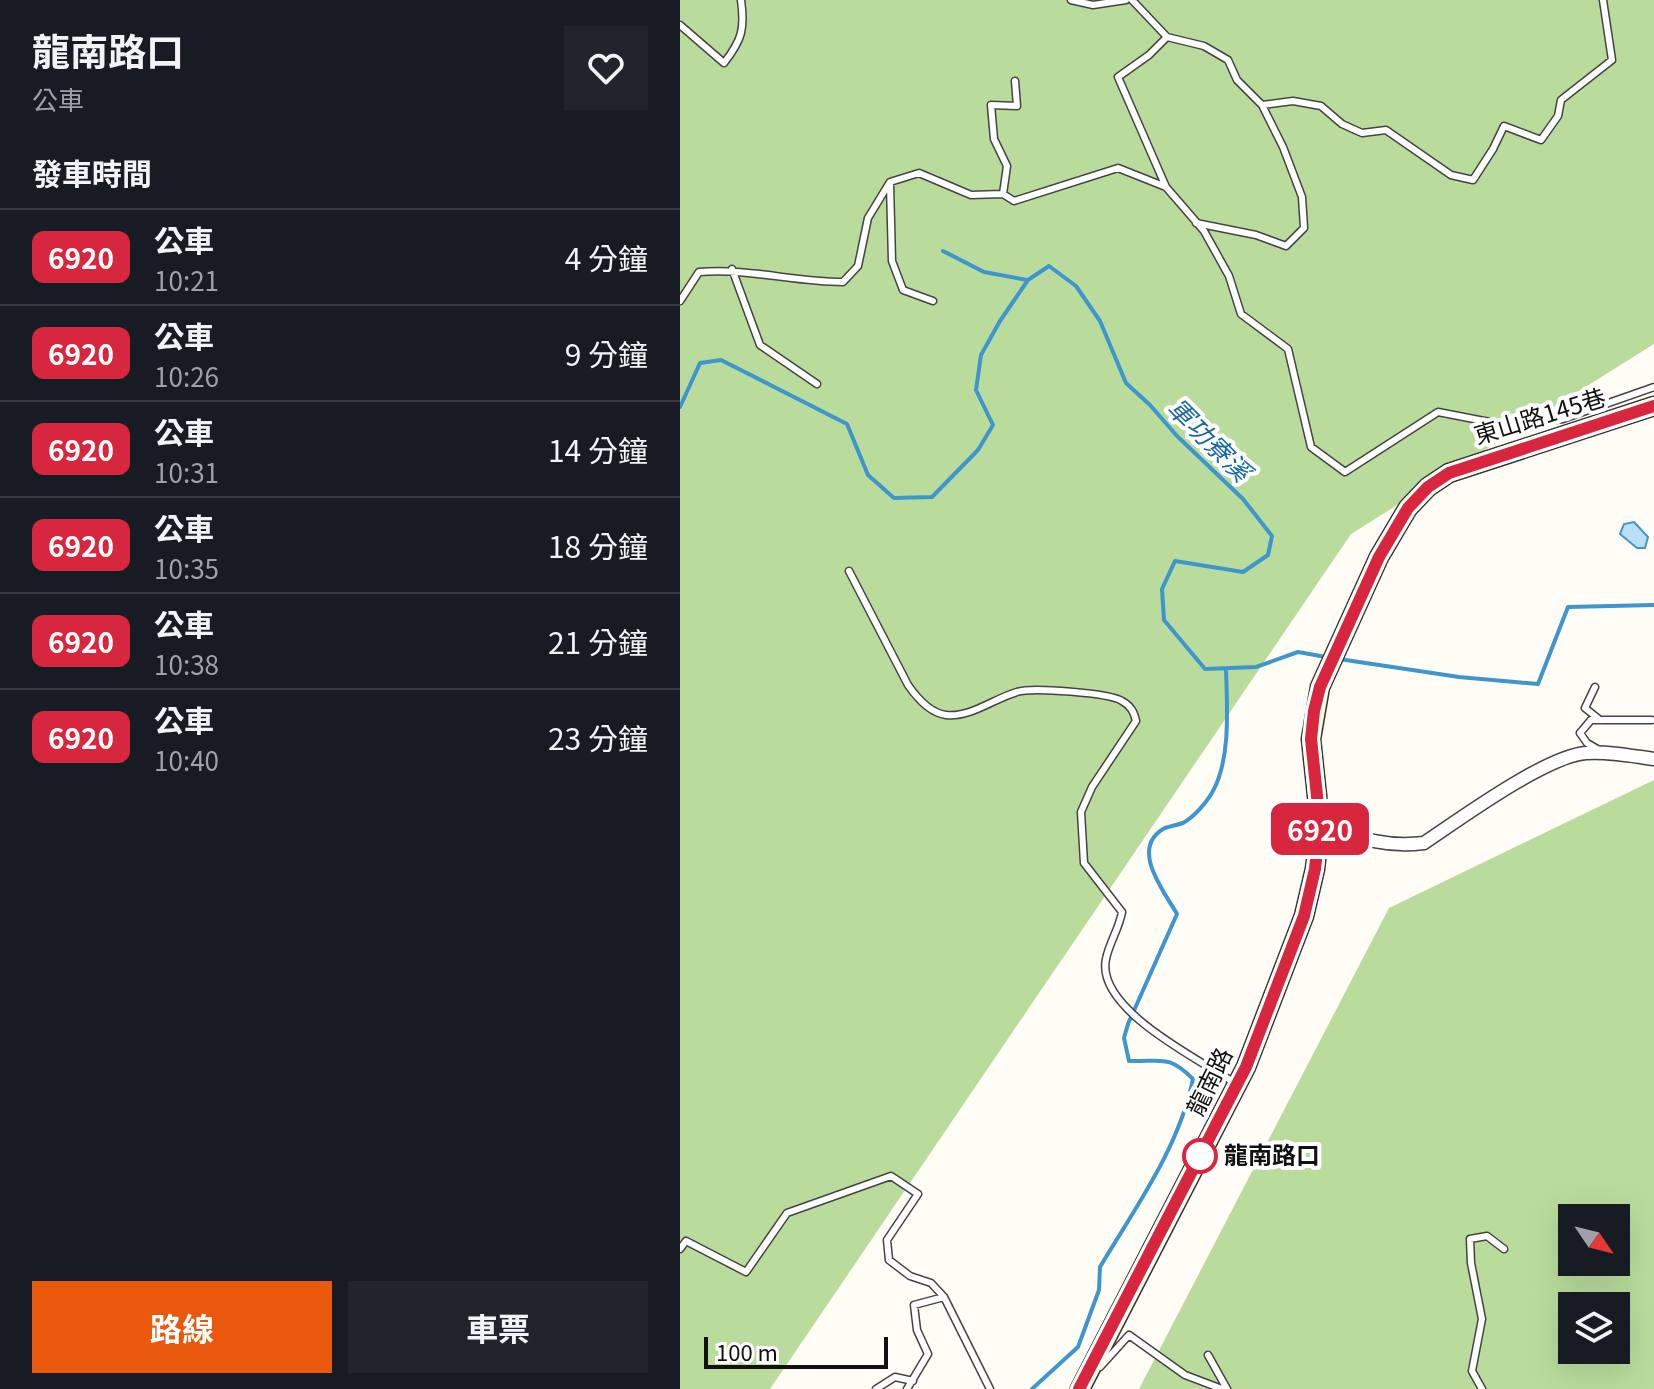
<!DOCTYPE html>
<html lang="zh-TW">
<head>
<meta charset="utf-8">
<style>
	:root { --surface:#171b24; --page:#20242c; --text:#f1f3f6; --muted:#9ea1a6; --line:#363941; --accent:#ea580c }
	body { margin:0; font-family:Georgia,"Noto Sans TC",serif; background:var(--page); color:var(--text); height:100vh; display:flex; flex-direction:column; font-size:30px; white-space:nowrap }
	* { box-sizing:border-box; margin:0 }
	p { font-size:26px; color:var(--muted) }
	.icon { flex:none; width:44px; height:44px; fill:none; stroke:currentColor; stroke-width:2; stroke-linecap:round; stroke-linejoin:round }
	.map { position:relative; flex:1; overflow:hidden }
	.side { display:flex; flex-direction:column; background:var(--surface); width:680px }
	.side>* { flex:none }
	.badge { padding:0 16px; border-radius:12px; font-size:28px; line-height:52px }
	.needle { width:52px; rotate:125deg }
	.tools { position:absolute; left:878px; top:1204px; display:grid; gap:16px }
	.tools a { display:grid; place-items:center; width:72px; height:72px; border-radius:0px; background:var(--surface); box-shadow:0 8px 32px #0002; font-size:40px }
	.scale { position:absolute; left:24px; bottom:20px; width:184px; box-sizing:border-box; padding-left:8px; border:4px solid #111; border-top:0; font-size:22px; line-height:28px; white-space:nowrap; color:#111; -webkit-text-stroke:6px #fff; paint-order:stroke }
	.map>.badge { position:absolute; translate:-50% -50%; box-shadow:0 0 0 4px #fff }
	h2 { padding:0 32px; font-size:30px; line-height:72px }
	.round { display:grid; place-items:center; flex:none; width:84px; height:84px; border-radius:0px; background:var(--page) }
	.overview { display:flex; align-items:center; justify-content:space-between; height:136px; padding:0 32px }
	h1 { font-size:38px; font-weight:700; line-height:60px }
	.button { display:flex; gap:16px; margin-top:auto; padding:16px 32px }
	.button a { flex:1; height:92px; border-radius:0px; background:var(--accent); color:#fff; font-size:32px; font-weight:700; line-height:92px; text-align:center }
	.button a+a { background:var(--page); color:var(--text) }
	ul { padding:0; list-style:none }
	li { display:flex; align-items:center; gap:24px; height:96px; padding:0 32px; border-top:2px solid var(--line) }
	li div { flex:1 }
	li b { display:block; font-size:30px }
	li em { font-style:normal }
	li .badge { min-width:88px; font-weight:700; text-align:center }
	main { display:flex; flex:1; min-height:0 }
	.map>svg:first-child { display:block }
	.forest { fill:#b9dc9c; fill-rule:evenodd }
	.water { fill:#b9e0f7; stroke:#3f96cf; stroke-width:2 }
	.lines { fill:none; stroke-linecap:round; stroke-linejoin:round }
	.stream { stroke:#3f96cf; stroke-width:4 }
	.lane-casing { stroke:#444; stroke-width:9 }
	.street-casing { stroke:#444; stroke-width:15 }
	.secondary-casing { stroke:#333; stroke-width:21 }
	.lane { stroke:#fff; stroke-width:6 }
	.street { stroke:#fff; stroke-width:12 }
	.secondary { stroke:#fff6b0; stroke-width:18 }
	.line-casing { stroke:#fff; stroke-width:18 }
	.line { stroke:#d7263d; stroke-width:12 }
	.stop-dot { fill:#fff; stroke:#d7263d; stroke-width:4 }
	.labels { text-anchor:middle; stroke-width:8; stroke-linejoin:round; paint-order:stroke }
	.street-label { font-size:24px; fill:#111; stroke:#fff }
	.stop-label { font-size:24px; font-weight:bold; fill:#111; stroke:#fff; text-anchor:start }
	.water-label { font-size:26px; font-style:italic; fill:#1768a6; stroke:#fff }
</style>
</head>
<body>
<main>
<section class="side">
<div class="overview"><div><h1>龍南路口</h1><p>公車</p></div><a class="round"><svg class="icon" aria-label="heart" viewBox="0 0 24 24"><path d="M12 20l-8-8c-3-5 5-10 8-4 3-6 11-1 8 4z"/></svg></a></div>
<h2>發車時間</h2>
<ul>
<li><span class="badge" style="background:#d7263d;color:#fff">6920</span><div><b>公車</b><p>10:21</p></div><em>4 分鐘</em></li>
<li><span class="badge" style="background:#d7263d;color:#fff">6920</span><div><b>公車</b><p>10:26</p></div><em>9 分鐘</em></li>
<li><span class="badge" style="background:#d7263d;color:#fff">6920</span><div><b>公車</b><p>10:31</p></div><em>14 分鐘</em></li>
<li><span class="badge" style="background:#d7263d;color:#fff">6920</span><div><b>公車</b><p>10:35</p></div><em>18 分鐘</em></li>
<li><span class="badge" style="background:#d7263d;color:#fff">6920</span><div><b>公車</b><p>10:38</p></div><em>21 分鐘</em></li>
<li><span class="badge" style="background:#d7263d;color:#fff">6920</span><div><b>公車</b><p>10:40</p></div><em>23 分鐘</em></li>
</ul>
<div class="button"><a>路線</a><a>車票</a></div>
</section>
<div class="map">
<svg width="974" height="1389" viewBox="0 0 974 1389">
	<rect width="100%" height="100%" fill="#fffdf5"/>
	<path class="forest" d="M0,0H974V344L671,534L90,1389H0Z
		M974,780V1389H459L709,908ZM892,1218H936V1262H892ZM892,1306H936V1350H892Z"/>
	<path class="water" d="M954,522L968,537L965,548H957L940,534L944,524Z"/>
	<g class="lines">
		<path class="stream" d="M263,251L304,272L347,280
			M0,407L20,363L41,360L167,424L188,475L214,498L252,497L298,450L313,425L296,390L301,355L320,321L348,280L369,266L396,286L420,321L446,383L470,405L497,436L563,499L592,536L588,555L563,572L495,561L482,589L484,620L525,669L576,667L618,652L646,657
			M659,659L779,677L858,684L888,607L974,605
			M352,1389L398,1347L419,1290L420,1267C455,1208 499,1148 513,1079C488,1054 482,1062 449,1061L444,1038L448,1024L497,914C483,890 449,847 485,828C491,826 497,825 503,823C514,817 527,802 533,791C551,758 547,706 546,669"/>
		<g class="lane-casing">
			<path id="lane" d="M391,0L413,5L446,0
				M452,0L487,37L469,55L438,77L486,187L524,231L549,276L561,314L608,349L631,447L665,472L758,412L830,426L883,419L974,387
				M0,25L44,63C62,40 65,29 61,0
				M487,37L524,46L548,60L557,80L582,105
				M210,184L212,261L223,290L253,301
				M323,194L327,166L314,139L311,105L337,106L335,81
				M516,223L576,235L606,246L624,228L622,197L603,147L582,105L613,101L641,106L662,124L682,133L706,130L771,175L793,180L813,149L824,126L861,140L878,116L881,100L932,60L923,0
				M52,269L80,345L137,384
				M0,301L19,272C70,268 113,282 163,282L178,266L188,218L210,182L239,173L291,195L323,194L334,201L438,168L486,187
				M169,571L228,685C237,698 250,713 266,715C290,718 315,698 337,692C352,687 430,693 442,701C451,706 454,712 456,721L412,787L401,812L404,863L442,912C439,929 429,943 426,959C415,1009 520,1060 555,1083
				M915,687L905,708L920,720
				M919,750L907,743L900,733L911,720H972
				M0,1249L6,1241L66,1272L107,1213L211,1176L238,1194L207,1240L209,1260L230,1276L251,1283L264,1297L310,1389
				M528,1355L547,1389
				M420,1367L449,1335L505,1375L542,1389
				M196,1389L215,1377L233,1381
				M227,1389L248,1354L237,1330L234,1305L264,1297
				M802,1389L792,1371L802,1319L791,1263L790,1239L807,1236L824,1249"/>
		</g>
		<g class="street-casing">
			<path id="street" d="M640,824C678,837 703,848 744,843C780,819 866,756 906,753C928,751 952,756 974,759"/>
		</g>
		<g class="secondary-casing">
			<path id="secondary" d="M400,1389L566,1067L624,916L635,869L640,824L631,739L640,687L699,557L728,508L748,487L769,473L974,406"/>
		</g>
		<use href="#lane" class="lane"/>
		<use href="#street" class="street"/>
		<use href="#secondary" class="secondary"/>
	</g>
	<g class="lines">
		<g class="line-casing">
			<path id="line" d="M399,1389L566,1067L624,916L635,869L640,824L631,739L634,711L640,687L699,557L728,508L748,487L769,473L974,406"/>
		</g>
		<use href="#line" class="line"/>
	</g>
	<circle class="stop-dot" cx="520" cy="1156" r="16"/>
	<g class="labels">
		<g class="street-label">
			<text transform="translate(860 417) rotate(-17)" y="8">東山路145巷</text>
			<text transform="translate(530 1082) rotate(-64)" y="8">龍南路</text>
		</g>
		<g class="stop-label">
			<text x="544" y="1164">龍南路口</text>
		</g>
		<g class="water-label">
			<text transform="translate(529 440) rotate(45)" y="9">軍功寮溪</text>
		</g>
	</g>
</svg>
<div class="tools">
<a><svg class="needle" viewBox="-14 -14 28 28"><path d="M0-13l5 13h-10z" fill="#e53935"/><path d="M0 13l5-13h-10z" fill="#9ea1a6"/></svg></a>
<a><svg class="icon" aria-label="layers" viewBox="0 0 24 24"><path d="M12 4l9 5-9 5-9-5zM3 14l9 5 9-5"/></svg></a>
</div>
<div class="scale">100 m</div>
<b class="badge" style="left:640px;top:829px;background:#d7263d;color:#fff">6920</b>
</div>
</main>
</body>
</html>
